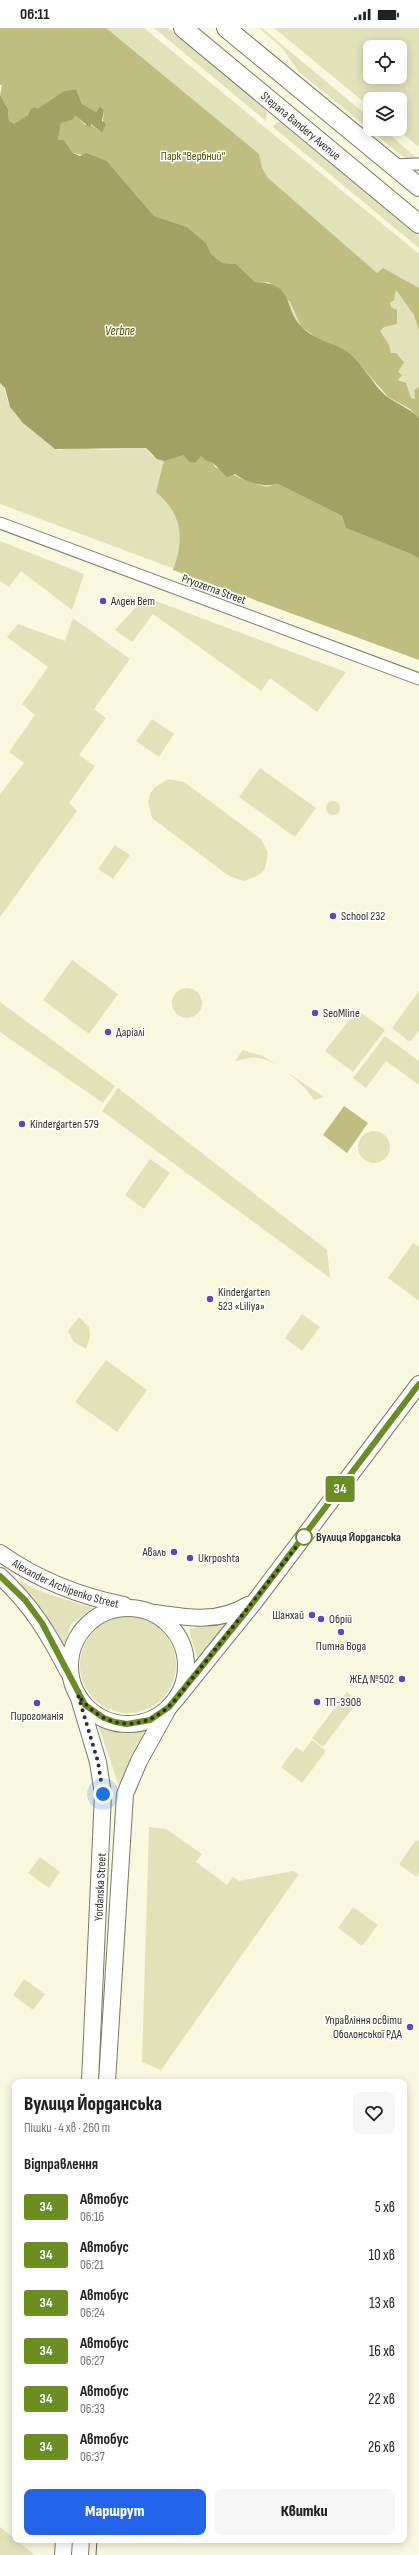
<!DOCTYPE html>
<html lang="uk">
<head>
<meta charset="utf-8">
<style>
	:root { --surface:#fff; --page:#f6f6f6; --text:#202124; --muted:#757577; --accent:#2563eb }
	body { margin:0; font-family:"Sofia Sans Condensed",sans-serif; background:var(--page); color:var(--text); height:100vh; display:flex; flex-direction:column; font-size:15px; white-space:nowrap }
	* { box-sizing:border-box; margin:0 }
	p { font-size:13px; color:var(--muted) }
	.icon { flex:none; width:22px; height:22px; fill:none; stroke:currentColor; stroke-width:2; stroke-linecap:round; stroke-linejoin:round }
	.map { position:relative; flex:1; overflow:hidden }
	.drawer { position:absolute; left:12px; top:2051px; width:395px; height:464px; display:flex; flex-direction:column; background:var(--surface); border-radius:8px; box-shadow:0 2px 10px #0003 }
	.drawer>* { flex:none }
	.badge { padding:0 8px; border-radius:3px; font-size:14px; line-height:26px }
	.buttons { position:absolute; left:363px; top:12px; display:grid; gap:8px }
	.buttons a { display:grid; place-items:center; width:44px; height:44px; border-radius:8px; background:var(--surface); box-shadow:0 2px 10px #0003; font-size:20px }
	.you { position:absolute; width:20px; height:20px; margin:-10px; border:3px solid #fff; border-radius:50%; background:#1a73e8; box-shadow:0 0 0 6px #1a73e833 }
	.map>.badge { position:absolute; translate:-50% -50%; box-shadow:0 0 0 2px #fff }
	h2 { padding:0 12px; font-size:15px; line-height:36px }
	.round { display:grid; place-items:center; flex:none; width:42px; height:42px; border-radius:8px; background:var(--page) }
	.head { display:flex; align-items:center; justify-content:space-between; height:68px; padding:0 12px }
	h1 { font-size:19px; font-weight:800; line-height:30px }
	.primary-button { display:flex; gap:8px; margin-top:auto; padding:8px 12px }
	.primary-button a { flex:1; height:46px; border-radius:8px; background:var(--accent); color:#fff; font-size:16px; font-weight:800; line-height:46px; text-align:center }
	.primary-button a+a { background:var(--page); color:var(--text) }
	ul { padding:0; list-style:none }
	li { display:flex; align-items:center; gap:12px; height:48px; padding:0 12px }
	li div { flex:1 }
	li b { display:block; font-size:15px }
	li em { font-style:normal }
	li .badge { min-width:44px; font-weight:700; text-align:center }
	.status { display:flex; justify-content:space-between; align-items:center; height:28px; padding:0 20px; background:var(--surface); direction:ltr }
	.status svg { height:11px; fill:currentColor }
	.map>svg:first-child { display:block }
	.green { fill:#e1e2ba; fill-rule:evenodd }
	.forest { fill:#bfbe80 }
	.water { fill:#a2a164 }
	.lines { fill:none; stroke-linecap:round; stroke-linejoin:round }
	.street-casing { stroke:#7a7a64; stroke-width:13 }
	.secondary-casing { stroke:#7a7a64; stroke-width:18 }
	.primary-casing { stroke:#7a7a64; stroke-width:20 }
	.street { stroke:#fff; stroke-width:11 }
	.secondary { stroke:#fff; stroke-width:16 }
	.primary { stroke:#fff; stroke-width:18 }
	.tram { stroke:#646457; stroke-width:1 }
	.line-casing { stroke:#fff; stroke-width:9 }
	.line { stroke:#6b8e23; stroke-width:6 }
	.walk { stroke:#303027; stroke-width:4; stroke-dasharray:0 7.2 }
	.poi-dot { fill:#6046bf; stroke:#fff; stroke-width:1.5 }
	.stop-dot { fill:#fff; stroke:#6b8e23; stroke-width:2 }
	.labels { text-anchor:middle; stroke-width:3; stroke-linejoin:round; paint-order:stroke }
	.street-label { font-size:12px; fill:#303027; stroke:#fff }
	.park-label { font-size:12px; fill:#535001; stroke:#fff }
	.poi-label { font-size:12px; fill:#303027; stroke:#fff; text-anchor:start }
	.stop-label { font-size:12px; font-weight:bold; fill:#303027; stroke:#fff; text-anchor:start }
	.water-label { font-size:13px; font-style:italic; fill:#504d00; stroke:#fff }
</style>
</head>
<body>
<div class="status"><b>06:11</b><svg viewBox="0 0 49 12"><path d="M0 12V9h3v3zM5 12V6h3v6zM10 12V3h3v9zM15 12V0h3v12zM26 1h20v11H26zM47 4h2v5h-2z"/></svg></div>
<div class="map">
<svg width="419" height="2527" viewBox="0 0 419 2527">
	<rect width="100%" height="100%" fill="#f8f8df"/>
	<path class="green" d="M0,0H144L419,226V390L410,381L154,188L107,133L102,105L104,82L37,81L0,67L2,57H0Z
		M154,0H168L265,81L267,86L266,93Z
		M259,0H262L370,90V101H383L419,132L414,133L402,128L299,44L282,20Z
		M274,0H419V119L397,101H400V71H370V79ZM370,19H400V49H370Z
		M281,94L419,208V220L273,99L276,95Z
		M0,355C8,363 5,372 11,380C22,397 42,409 58,422L82,419L103,422L145,420L152,428L278,456L342,488L419,531V632L0,476Z
		M0,513L84,546L72,582L21,543L9,559L0,553Z
		M145,569L346,644L317,684L270,650L261,663L153,586L132,614L115,602Z
		M73,590L130,631L94,681L106,690L79,727L95,738L69,775L77,783L0,889V766L24,735L9,724L35,687L22,676L48,639L7,609L18,596L65,613Z
		M152,691L174,706L159,729L136,713Z
		M260,740L316,780L295,809L239,769Z
		M168,751L184,754L261,811L268,825L265,841L259,847L244,853L229,848L152,790L148,774L150,766L154,760Z
		M326 780a7 7 0 1 1 14 0a7 7 0 1 1-14 0Z
		M115,817L130,827L113,851L98,841Z
		M72,932L118,966L89,1006L43,972Z
		M172 975a15 15 0 1 1 30 0a15 15 0 1 1-30 0Z
		M419,963V1002L410,1014L392,1000Z
		M0,974L115,1058L103,1075L0,1004Z
		M357,982L385,1002L353,1044L325,1023Z
		M385,1008L419,1033V1057L386,1033L366,1060L353,1050Z
		M243,1022L263,1028L324,1069L314,1072C306,1058 276,1032 259,1030C250,1028 243,1032 235,1033Z
		M118,1060L327,1222L330,1250L102,1083Z
		M358 1119a16 16 0 1 1 32 0a16 16 0 1 1-32 0Z
		M150,1131L170,1145L144,1181L125,1167Z
		M413,1215L419,1219V1273L388,1250Z
		M302,1286L320,1299L302,1323L285,1310Z
		M79,1289L89,1299L90,1309L86,1321L74,1314L68,1303Z
		M106,1332L147,1362L117,1404L75,1374Z
		M19,1553L45,1565L93,1580L71,1596L63,1620Z
		M80 1637a48 48 0 1 1 96 0a48 48 0 1 1-96 0Z
		M235,1591L199,1636L189,1601Z
		M347,1664L358,1673L323,1719L312,1710Z
		M98,1697L124,1705L149,1703L135,1722L120,1761Z
		M312,1712L326,1723L302,1755L281,1739L296,1719L303,1724Z
		M149,1799L166,1801L202,1826L196,1834L227,1857L233,1849L239,1853L293,1843L299,1846L161,2042L142,2034Z
		M416,1812L419,1814V1845L416,1849L399,1836Z
		M40,1829L60,1844L49,1860L28,1845Z
		M353,1879L378,1897L362,1918L338,1900Z
		M24,1951L45,1966L33,1982L13,1967Z
		M0,2499L35,2527H0Z"/>
	<path class="forest" d="M0,0H106L259,126L262,140L268,150L377,245L383,240L419,260V303L414,287L396,262L394,272L390,275L391,279L397,282V296L384,299L380,303L389,317L391,325H396L404,334L398,344L402,347L398,352L406,355L411,370L415,371L414,362L419,359V390L410,381L388,369L357,333L341,320L319,312L301,298L290,274L269,254H255L236,236L222,235L211,226L206,215L187,199L154,188L107,133L73,125L64,112H58L61,95L75,86L85,97L90,96L102,105L104,82L100,78L96,84L82,76L76,61L64,63L18,94L14,97L9,93L8,81L0,67L2,57H0Z
		M176,427H183L188,433L201,428L212,433L215,439L242,451L266,459L278,456L342,488L346,500L411,526L419,531V632L173,542C185,510 182,486 156,464L164,433Z
		M344,1078L368,1095L347,1125L323,1107Z"/>
	<path class="water" d="M76,61L82,76L96,84L100,78L104,82L102,93L106,96L102,105L91,96L90,100L75,87L74,91L61,95L58,112H64L73,125L80,128L86,125L107,133L154,188L187,199L206,215L211,226L222,235L236,236L255,254C295,255 283,279 301,298C313,311 326,313 341,320C362,331 371,357 389,370C400,377 410,381 419,390V531L411,526L346,500L342,488L278,456C263,459 247,455 235,446L227,449L212,434L207,433L201,428L195,435L188,433L183,427L164,433L157,431L146,420L55,421L23,395L10,379L5,360L0,355V67L8,81L9,93L14,96L28,87L31,81L35,79L37,81L64,63Z"/>
	<g class="lines">
		<g class="street-casing">
			<path id="street" d="M392,137L419,136
				M0,495L419,651"/>
		</g>
		<g class="secondary-casing">
			<g id="secondary">
				<path id="s1" d="M0,1525C38,1552 79,1568 124,1577"/>
				<path d="M0,1548C33,1579 48,1605 69,1645"/>
				<circle cx="128" cy="1638" r="58"/>
				<path d="M156,1585C189,1590 219,1595 248,1577"/>
				<path d="M78,1667L98,1734L103,1766L90,2054"/>
				<path d="M176,1671L256,1572L419,1356"/>
				<path d="M107,2054L125,1766L139,1733L169,1679"/>
				<path d="M63,2527L64,2512"/>
				<path d="M80,2527L81,2512"/>
			</g>
		</g>
		<g class="primary-casing">
			<g id="primary">
				<path id="s2" d="M183,0L419,196"/>
				<path d="M226,0L419,159"/>
			</g>
		</g>
		<use href="#street" class="street"/>
		<use href="#secondary" class="secondary"/>
		<use href="#primary" class="primary"/>
		<path class="tram" d="M96,2527L97,2512"/>
	</g>
	<g class="lines">
		<g class="line-casing">
			<path id="line" d="M0,1548L25,1572L42,1595L85,1677L104,1690L115,1694L127,1696L150,1692L169,1679L246,1584L419,1356"/>
		</g>
		<use href="#line" class="line"/>
		<path class="walk" d="M103,1766L98,1734L78,1667C105,1704 147,1705 176,1671L304,1509"/>
	</g>
	<g class="poi-dot">
		<circle cx="103" cy="573" r="4"/>
		<circle cx="333" cy="888" r="4"/>
		<circle cx="315" cy="985" r="4"/>
		<circle cx="108" cy="1004" r="4"/>
		<circle cx="22" cy="1096" r="4"/>
		<circle cx="210" cy="1271" r="4"/>
		<circle cx="174" cy="1524" r="4"/>
		<circle cx="190" cy="1530" r="4"/>
		<circle cx="312" cy="1587" r="4"/>
		<circle cx="321" cy="1591" r="4"/>
		<circle cx="341" cy="1604" r="4"/>
		<circle cx="402" cy="1651" r="4"/>
		<circle cx="317" cy="1674" r="4"/>
		<circle cx="37" cy="1675" r="4"/>
		<circle cx="410" cy="1999" r="4"/>
	</g>
	<circle class="stop-dot" cx="304" cy="1509" r="8"/>
	<g class="labels">
		<g class="street-label">
			<text dy="4" stroke="none"><textPath href="#s2" startOffset="153">Stepana Bandery Avenue</textPath></text>
			<text transform="translate(214 561) rotate(20)" y="4">Pryozerna Street</text>
			<text dy="4" stroke="none"><textPath href="#s1" startOffset="73">Alexander Archipenko Street</textPath></text>
			<text transform="translate(100 1859) rotate(-87)" y="4">Yordanska Street</text>
		</g>
		<g class="park-label">
			<text x="193" y="132">Парк "Вербний"</text>
		</g>
		<g class="poi-label">
			<text x="111" y="577">Алден Вет</text>
			<text x="341" y="892">School 232</text>
			<text x="323" y="989">SeoMline</text>
			<text x="116" y="1008">Даріалі</text>
			<text x="30" y="1100">Kindergarten 579</text>
			<text x="218" y="1268">Kindergarten<tspan x="218" dy="14">523 «Liliya»</tspan></text>
			<text x="166" y="1528" text-anchor="end">Аваль</text>
			<text x="198" y="1534">Ukrposhta</text>
			<text x="304" y="1591" text-anchor="end">Шанхай</text>
			<text x="329" y="1595">Обрій</text>
			<text x="341" y="1622" text-anchor="middle">Питна Вода</text>
			<text x="394" y="1655" text-anchor="end">ЖЕД №502</text>
			<text x="325" y="1678">ТП-3908</text>
			<text x="37" y="1692" text-anchor="middle">Пирогоманія</text>
			<text x="402" y="1996" text-anchor="end">Управління освіти<tspan x="402" dy="14">Оболонської РДА</tspan></text>
		</g>
		<g class="stop-label">
			<text x="316" y="1513">Вулиця Йорданська</text>
		</g>
		<g class="water-label">
			<text x="120" y="307">Verbne</text>
		</g>
	</g>
</svg>
<div class="buttons">
<a><svg class="icon" aria-label="locate" viewBox="0 0 24 24"><circle cx="12" cy="12" r="6"/><path d="M12 2v4M12 18v4M2 12h4M18 12h4"/></svg></a>
<a><svg class="icon" aria-label="layers" viewBox="0 0 24 24"><path d="M12 4l9 5-9 5-9-5zM3 14l9 5 9-5"/></svg></a>
</div>
<div class="you" style="left:103px;top:1766px"></div>
<b class="badge" style="left:340px;top:1461px;background:#6b8e23;color:#fff">34</b>
<section class="drawer">
<div class="head"><div><h1>Вулиця Йорданська</h1><p>Пішки · 4 хв · 260 m</p></div><a class="round"><svg class="icon" aria-label="heart" viewBox="0 0 24 24"><path d="M12 20l-8-8c-3-5 5-10 8-4 3-6 11-1 8 4z"/></svg></a></div>
<h2>Відправлення</h2>
<ul>
<li><span class="badge" style="background:#6b8e23;color:#fff">34</span><div><b>Автобус</b><p>06:16</p></div><em>5 хв</em></li>
<li><span class="badge" style="background:#6b8e23;color:#fff">34</span><div><b>Автобус</b><p>06:21</p></div><em>10 хв</em></li>
<li><span class="badge" style="background:#6b8e23;color:#fff">34</span><div><b>Автобус</b><p>06:24</p></div><em>13 хв</em></li>
<li><span class="badge" style="background:#6b8e23;color:#fff">34</span><div><b>Автобус</b><p>06:27</p></div><em>16 хв</em></li>
<li><span class="badge" style="background:#6b8e23;color:#fff">34</span><div><b>Автобус</b><p>06:33</p></div><em>22 хв</em></li>
<li><span class="badge" style="background:#6b8e23;color:#fff">34</span><div><b>Автобус</b><p>06:37</p></div><em>26 хв</em></li>
</ul>
<div class="primary-button"><a>Маршрут</a><a>Квитки</a></div>
</section>
</div>
</body>
</html>
